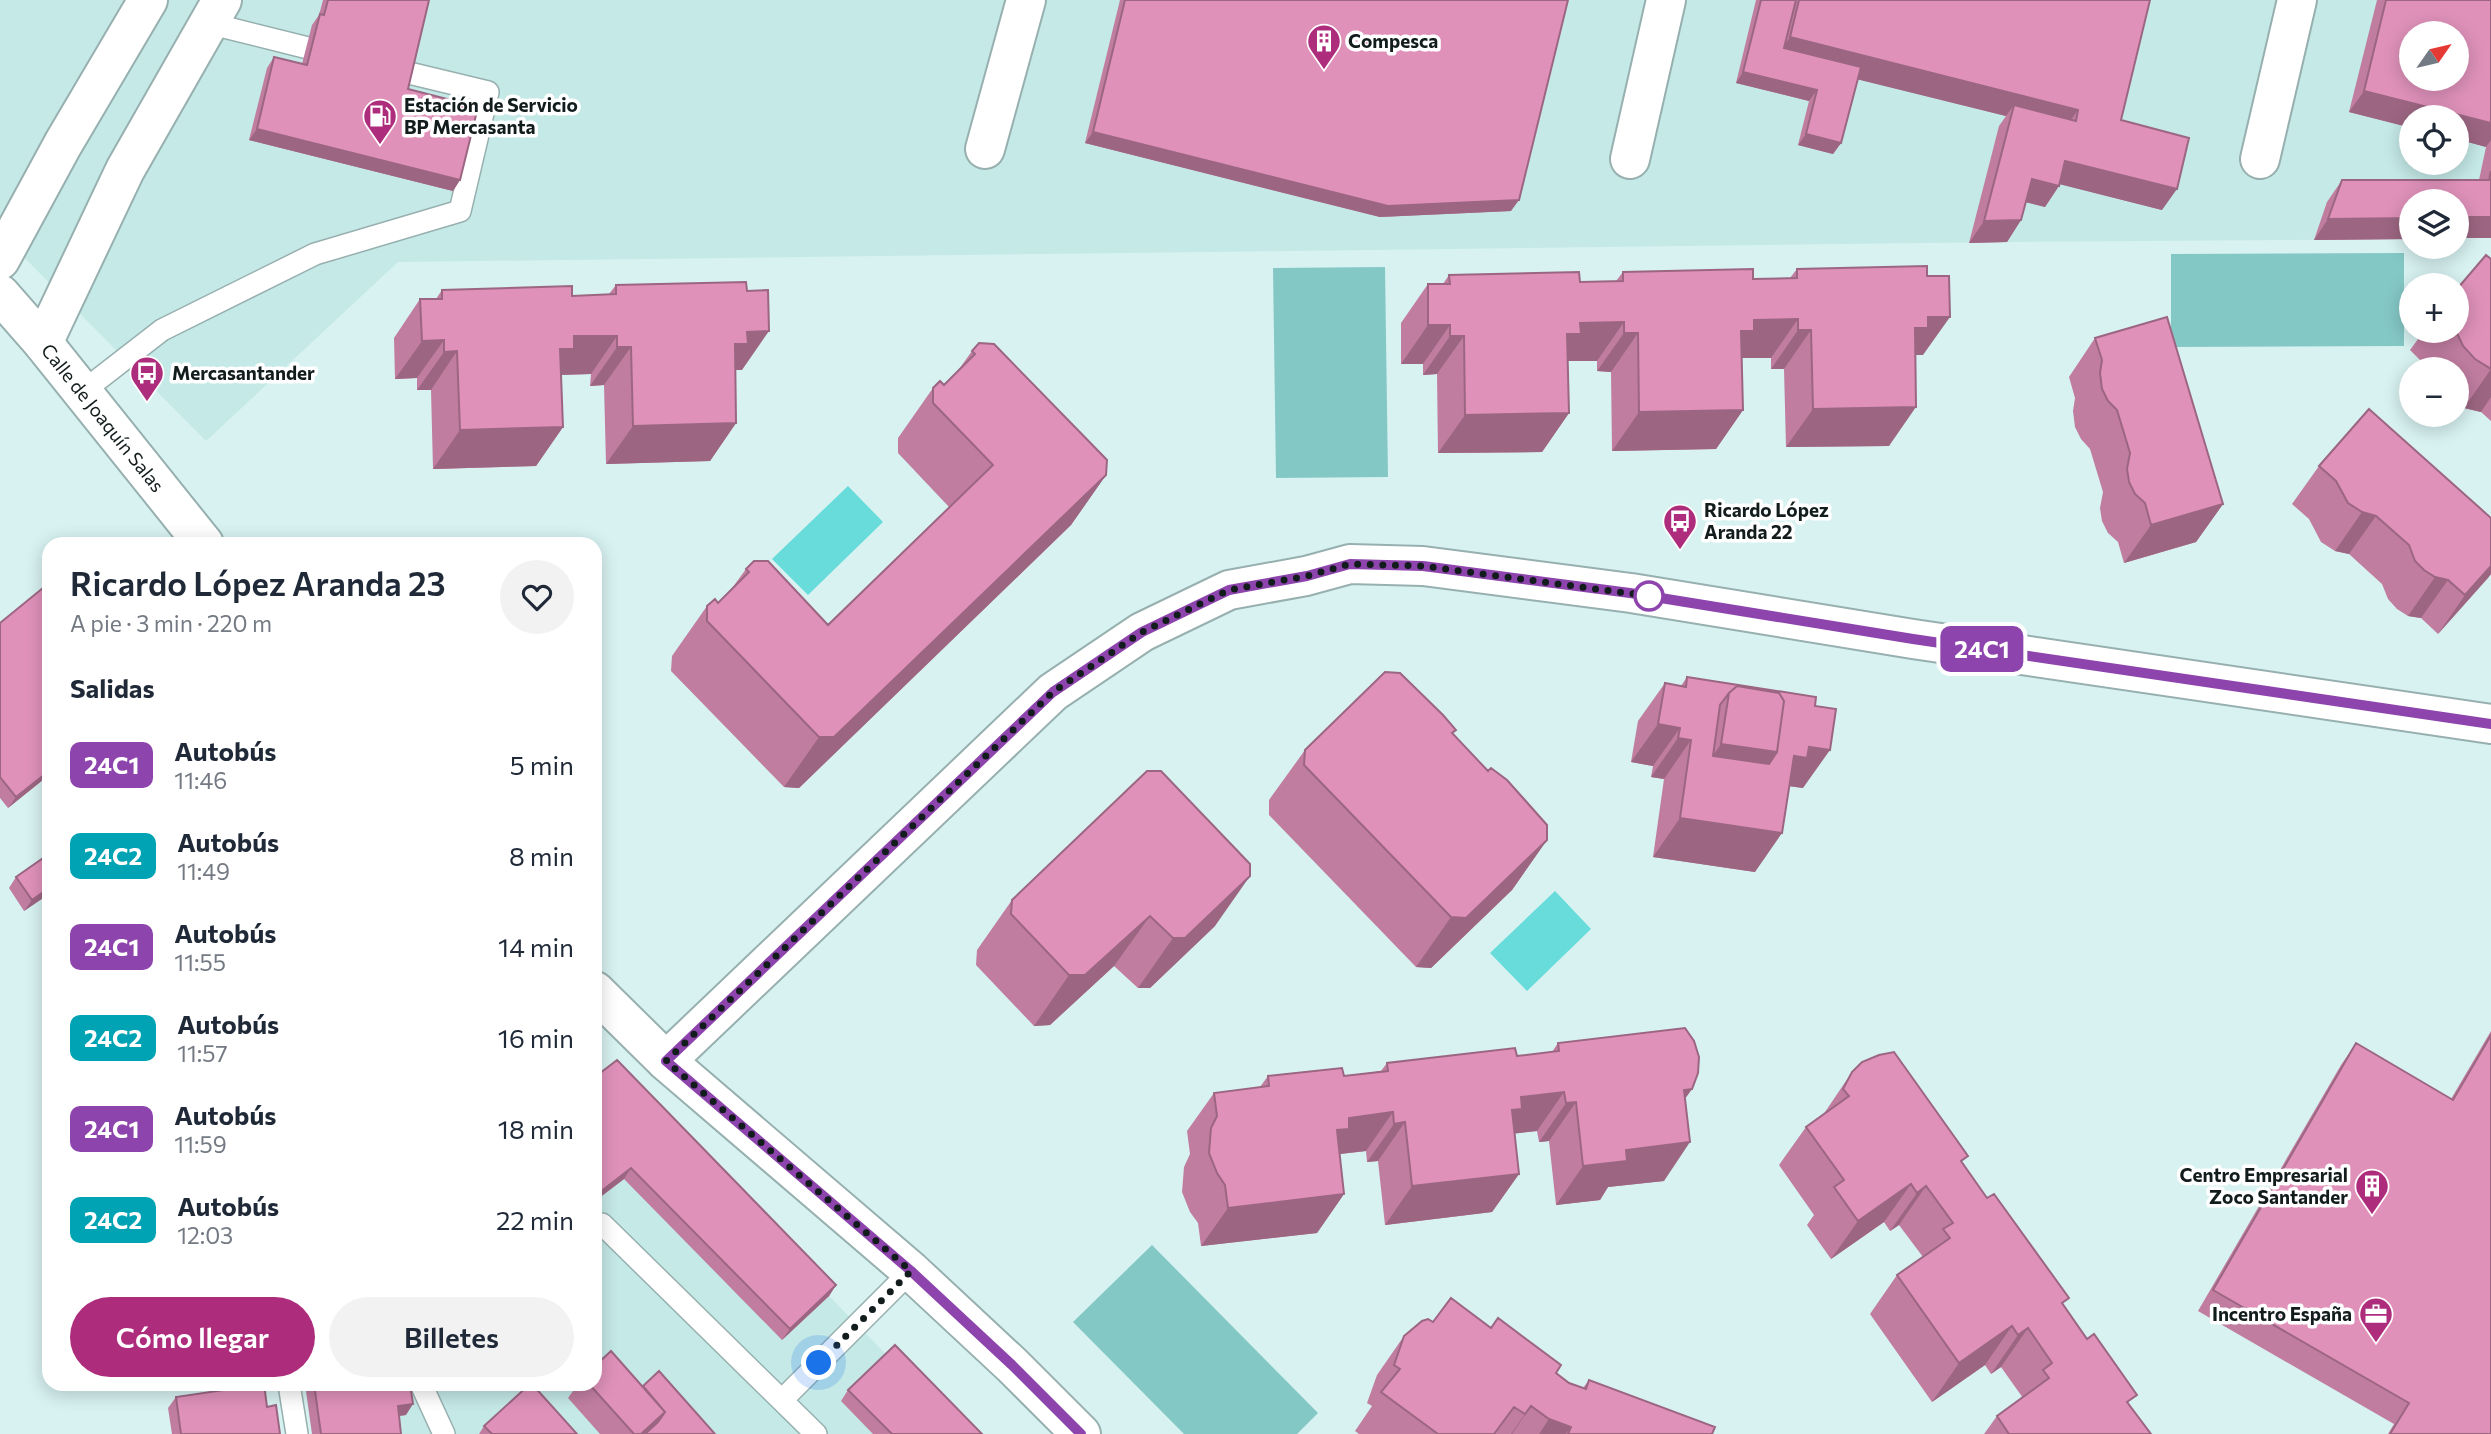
<!DOCTYPE html>
<html lang="es">
<head>
<meta charset="utf-8">
<style>
	:root { --surface:#fff; --page:#f2f2f3; --text:#1f2937; --muted:#747a83; --accent:#ad2d7c }
	body { margin:0; font-family:Commissioner,sans-serif; background:var(--page); color:var(--text); height:100vh; display:flex; flex-direction:column; font-size:26px; white-space:nowrap }
	* { box-sizing:border-box; margin:0 }
	p { font-size:23px; color:var(--muted) }
	.icon { flex:none; width:38px; height:38px; fill:none; stroke:currentColor; stroke-width:2; stroke-linecap:round; stroke-linejoin:round }
	.map { position:relative; flex:1; overflow:hidden }
	.side { position:absolute; left:42px; top:537px; width:560px; height:854px; display:flex; flex-direction:column; background:var(--surface); border-radius:21px; box-shadow:0 4px 18px #0003 }
	.side>* { flex:none }
	.badge { padding:0 14px; border-radius:10px; font-size:24px; line-height:46px }
	.needle { width:46px; rotate:56deg }
	.buttons { position:absolute; left:2399px; top:21px; display:grid; gap:14px }
	.buttons a { display:grid; place-items:center; width:70px; height:70px; border-radius:50%; background:var(--surface); box-shadow:0 4px 18px #0003; font-size:35px }
	.you { position:absolute; width:35px; height:35px; margin:-18px; border:5px solid #fff; border-radius:50%; background:#1a73e8; box-shadow:0 0 0 10px #1a73e833 }
	.map>.badge { position:absolute; translate:-50% -50%; box-shadow:0 0 0 4px #fff }
	h2 { padding:0 28px; font-size:26px; line-height:63px }
	.round { display:grid; place-items:center; flex:none; width:74px; height:74px; border-radius:37px; background:var(--page) }
	.overview { display:flex; align-items:center; justify-content:space-between; height:119px; padding:0 28px }
	h1 { font-size:33px; font-weight:600; line-height:52px }
	.action { display:flex; gap:14px; margin-top:auto; padding:14px 28px }
	.action a { flex:1; height:80px; border-radius:42px; background:var(--accent); color:#fff; font-size:28px; font-weight:600; line-height:80px; text-align:center }
	.action a+a { background:var(--page); color:var(--text) }
	ul { padding:0; list-style:none }
	li { display:flex; align-items:center; gap:21px; height:91px; padding:0 28px }
	li div { flex:1 }
	li b { display:block; font-size:26px }
	li em { font-style:normal }
	li .badge { min-width:77px; font-weight:700; text-align:center }
	.map>svg:first-child { display:block }
	.built { fill:#c4e9e7; fill-rule:evenodd }
	.green { fill:#84c8c6 }
	.water { fill:#67dcda }
	.lines { fill:none; stroke-linecap:round; stroke-linejoin:round }
	.service-casing { stroke:#97b0af; stroke-width:24 }
	.minor-casing { stroke:#97b0af; stroke-width:42 }
	.tertiary-casing { stroke:#97b0af; stroke-width:42 }
	.service { stroke:#fff; stroke-width:21 }
	.minor { stroke:#fff; stroke-width:38 }
	.tertiary { stroke:#fff; stroke-width:38 }
	.wall { fill:#c07da0 }
	.shaded-wall { fill:#9c6682 }
	.building { fill:#df91ba; stroke:#9c6682; stroke-width:2; fill-rule:evenodd }
	.line-casing { stroke:#fff; stroke-width:16 }
	.line { stroke:#8e44ad; stroke-width:10 }
	.walk { stroke:#131c1c; stroke-width:7; stroke-dasharray:0 12.6 }
	.stop-dot { fill:#fff; stroke:#8e44ad; stroke-width:3.5 }
	.labels { text-anchor:middle; stroke-width:7; stroke-linejoin:round; paint-order:stroke }
	.poi-label { font-size:19px; font-weight:bold; fill:#131c1c; stroke:#fff; text-anchor:start }
	.street-label { font-size:19px; fill:#131c1c; stroke:#fff }
</style>
</head>
<body>
<div class="map">
<svg width="2491" height="1434" viewBox="0 0 2491 1434">
	<rect width="100%" height="100%" fill="#d7f2f1"/>
	<path class="built" d="M0,0H2491V238H2457V201H2412L2411,239L2007,242L398,262L206,441L0,233ZM2412,33H2457V79H2412ZM2412,117H2457V163H2412Z
		M609,1071L964,1434H312L305,1384H595V1082Z"/>
	<path class="green" d="M2404,253V346L2171,347V254Z
		M1385,267L1388,477L1276,478L1273,268Z
		M1152,1245L1318,1413L1297,1434H1184L1073,1322Z"/>
	<path class="water" d="M848,486L883,522L808,595L772,559Z
		M1555,891L1591,929L1527,991L1490,953Z"/>
	<g class="lines">
		<g class="service-casing">
			<path id="service" d="M208,23L332,54
				M82,392L162,330L315,254L460,211L488,92L384,67
				M595,1229L602,1224L816,1434
				M289,1384L297,1434
				M421,1384L444,1434
				M782,1400L911,1271"/>
		</g>
		<g class="minor-casing">
			<path id="minor" d="M985,149L1026,0
				M1630,159L1666,0
				M2260,159L2297,0
				M0,260L63,144L148,0
				M43,343L125,170L222,0
				M666,1061L1053,692L1142,632L1229,590L1306,576L1350,564L1423,566L1631,593L1913,639L2491,724"/>
		</g>
		<g class="tertiary-casing">
			<g id="tertiary">
				<path id="s1" d="M0,294L43,343L204,544"/>
				<path d="M595,991L666,1061L911,1271L1012,1365L1081,1434"/>
			</g>
		</g>
		<use href="#service" class="service"/>
		<use href="#minor" class="minor"/>
		<use href="#tertiary" class="tertiary"/>
	</g>
	<path class="wall" d="M323,0H429L408,89L460,180L453,191L249,140L267,68L274,57L302,64L312,25L319,15Z
		M1120,0H1568L1511,211L1380,217L1085,143Z
		M1756,0H2150L2121,120L2162,210L2060,184L2045,207L2026,202L2021,220L2007,242L1969,243L1999,126L2006,116L1858,79L1841,143L1833,154L1798,145L1809,101L1736,83Z
		M2377,0H2491V238H2457V201H2412V239L2314,240L2327,202L2342,180H2479L2486,147L2457,139V117H2412V128L2349,112Z
		M2491,259V421L2481,412L2464,408L2457,403V369H2429L2410,350L2424,331H2457Z
		M1797,269L1923,355H1915L1889,446L1786,447L1784,369H1771V358H1741L1743,410L1716,449L1612,451L1611,372L1597,371V361H1568L1569,413L1542,452L1438,453L1437,374L1423,375V364H1401V323L1428,284H1443L1449,275L1580,282L1616,281L1623,272L1753,279L1790,278Z
		M616,285L742,370H735L736,423L710,461L606,464L604,385L590,386L591,374L561,375L563,427L536,466L433,469L431,390H417V378L395,379L394,338L420,299H436L442,290L572,296L609,294Z
		M2095,338L2223,504L2196,542L2124,563L2118,542L2108,533L2102,521L2100,508L2103,492L2090,449L2081,439L2075,427L2073,411L2075,398L2069,377Z
		M972,351L1106,475L1071,525L799,788L784,787L671,671L672,656L707,606L718,603L730,591L746,569L828,625L949,507L898,453V438L933,388L944,385L957,372Z
		M2319,466L2491,518V574L2438,634L2421,618L2408,616L2397,609L2388,599L2382,584L2349,554L2335,551L2321,542L2309,519L2292,504Z
		M0,623L49,775L8,808L0,798Z
		M1687,677L1816,697L1803,788L1789,786L1755,872L1653,857L1664,779L1651,777L1653,766L1631,762L1638,721L1665,683L1681,686Z
		M1453,734L1547,840L1512,890L1431,968L1416,967L1269,815V800L1305,750Z
		M1147,771L1215,926L1150,988H1138L1114,966L1050,1025L1034,1026L976,965L977,950L1012,900Z
		M49,854V894L24,911L9,888L16,877Z
		M2491,1031V1434H2388L2394,1424L2198,1311L2341,1065L2356,1043L2451,1099Z
		M1558,1043L1692,1089L1685,1098L1664,1181L1608,1187L1600,1200L1556,1205L1549,1141L1539,1142L1537,1131L1515,1133L1519,1174L1492,1212L1385,1225L1378,1161L1367,1162L1366,1151L1340,1154L1344,1194L1317,1233L1201,1246L1198,1223L1190,1212L1182,1192L1184,1167L1190,1154L1187,1131L1214,1093L1260,1087L1268,1076H1344L1381,1071L1387,1063L1517,1056L1552,1052Z
		M1852,1072L1963,1164L2064,1305L2130,1405L2151,1434H1984L1997,1416L2023,1398L2001,1367L1991,1374L1985,1365L1932,1402L1870,1314L1897,1275L1923,1257L1899,1225L1890,1231L1884,1222L1831,1259L1807,1225L1814,1215L1779,1165L1806,1127L1823,1115Z
		M595,1077L836,1285L829,1296L782,1340L624,1179L595,1201Z
		M1491,1328L1569,1383L1583,1388L1589,1380L1712,1434H1359L1355,1431L1372,1406L1367,1403L1377,1375L1404,1336Z
		M239,1384H257V1386L280,1434H172L168,1408L176,1397L240,1388Z
		M305,1384H410L406,1415L399,1416L401,1434H312Z
		M578,1384L643,1386L715,1434H600L568,1398Z
		M848,1390L982,1434H873L841,1401Z
		M484,1426L577,1434H479Z"/>
	<path class="shaded-wall" d="M1790,37L2078,110L2063,131L2014,105L2006,116L1775,59Z
		M1743,72L1817,90L1809,101L1736,83Z
		M2364,91L2491,123V140L2486,147L2457,139V117H2412V128L2349,112Z
		M257,129L460,180L453,191L249,140Z
		M1093,132L1519,200L1511,211L1380,217L1085,143Z
		M1806,134L1841,143L1833,154L1798,145Z
		M2065,161L2177,189L2162,210L2051,182Z
		M2032,179L2059,186L2045,207L2017,200Z
		M2457,217H2491V238H2457Z
		M2412,218V239L2314,240L2328,219Z
		M2021,220L2007,242L1969,243L1984,221Z
		M1928,317H1950L1923,355H1909L1915,328Z
		M1798,319L1771,358H1735L1741,331L1754,320Z
		M1624,322L1597,361H1561L1567,334L1580,323Z
		M1428,325H1450L1423,364H1401Z
		M1798,330H1811L1784,369H1771Z
		M769,331L742,370H730L735,344L747,332Z
		M1624,333H1638L1611,372L1597,371Z
		M574,336H617L591,374L556,375L560,349Z
		M1450,336H1464L1437,374L1423,375Z
		M444,340L417,378L395,379L422,341Z
		M617,347H631L604,385L590,386Z
		M457,351L431,390H417L444,352Z
		M2491,369V397L2481,412L2464,408Z
		M1916,407L1889,446L1786,447L1813,409Z
		M1743,410L1716,449L1612,451L1639,412Z
		M1569,413L1542,452L1438,453L1465,415Z
		M736,423L710,461L606,464L633,426Z
		M563,427L536,466L433,469L460,430Z
		M1106,475L1071,525L799,788L784,787L819,737Z
		M2223,504L2196,542L2124,563L2151,525Z
		M2362,512L2376,516L2349,554L2335,551Z
		M2491,566V574L2488,578L2438,634L2465,595Z
		M2435,577L2448,580L2421,618L2408,616Z
		M1658,724L1680,728L1653,766L1631,762Z
		M1678,738L1691,740L1664,779L1651,777Z
		M1721,744L1777,752L1742,803L1686,794Z
		M1809,747L1830,750L1803,788L1788,786L1794,756Z
		M49,771V775L8,808L16,797Z
		M1680,818L1782,833L1755,872L1653,857Z
		M1547,840L1512,890L1431,968L1416,967L1451,917Z
		M1250,876L1215,926L1150,988H1138L1173,938Z
		M49,888V894L24,911L32,900Z
		M1150,916L1114,966L1050,1025L1034,1026L1069,975Z
		M1692,1089L1665,1127L1684,1090Z
		M1564,1092L1537,1131L1504,1135L1485,1148L1521,1097Z
		M1576,1102L1549,1141L1539,1142L1566,1103Z
		M1393,1112L1366,1151L1331,1155L1337,1130L1349,1118Z
		M1405,1122L1378,1161L1367,1162L1394,1124Z
		M1690,1142L1664,1181L1608,1187L1600,1200L1556,1205L1583,1166L1626,1150Z
		M631,1168L624,1179L595,1201V1196Z
		M1519,1174L1492,1212L1385,1225L1412,1186Z
		M1911,1184L1884,1222L1831,1259L1858,1221Z
		M1926,1186L1899,1225L1890,1231L1917,1193Z
		M1344,1194L1317,1233L1201,1246L1228,1208Z
		M836,1285L829,1296L782,1340L790,1329Z
		M2012,1326L1985,1365L1932,1402L1959,1363Z
		M2028,1328L2001,1367L1991,1374L2018,1335Z
		M243,1384H257L256,1387L240,1389Z
		M413,1404L406,1415L390,1417L398,1406Z
		M1531,1406L1512,1434H1511L1525,1414Z
		M665,1412L650,1434H641Z
		M1549,1419L1571,1427L1566,1434H1539Z"/>
	<path class="building" d="M328,0H429L408,89L478,107L460,180L257,129L274,57L307,65L320,14L324,15Z
		M1125,0H1568L1519,200L1388,206L1093,132Z
		M1761,0H1796L1784,48L1861,67L1841,143L1806,134L1817,90L1743,72Z
		M1799,0H2150L2121,120L2189,138L2177,189L2065,161L2059,186L2032,179L2021,220L1984,221L2014,105L2076,121L2078,110L1790,37Z
		M2386,0H2491V123L2364,91ZM2412,33H2457V79H2412Z
		M2491,171V217H2457V201H2412V218L2328,219L2342,180H2489Z
		M2486,255L2491,259V369L2475,359L2463,346L2456,331L2457,289Z
		M1927,266V276H1949L1950,317H1928V328H1915L1916,407L1813,409L1811,330H1798V319L1754,320V331H1741L1743,410L1639,412L1638,333H1624V322L1580,323L1581,334H1567L1569,413L1465,415L1464,336H1450V325H1428V284H1450L1449,275L1579,272L1580,282L1623,281V272L1753,269V279L1797,278V269Z
		M746,282L747,291L768,290L769,331L747,332L748,344H735L736,423L633,426L631,347H617V336H574V349H560L563,427L460,430L457,351L444,352V340L422,341L420,299H442V290L572,286V296L616,294V285Z
		M2167,317L2223,504L2151,525L2145,503L2135,494L2129,482L2127,469L2130,453L2117,410L2108,401L2102,389L2100,373L2102,360L2095,338Z
		M979,343L994,344L1107,460L1106,475L834,737H819L707,621V606L715,599L718,603L749,572L746,569L754,561H768L828,625L993,465L933,403V388L940,381L944,385L975,354L972,351Z
		M2369,409L2491,518V566L2465,595L2448,580L2435,577L2424,570L2415,561L2409,545L2376,516L2362,512L2348,503L2336,481L2319,466Z
		M49,583V771L16,797L0,777V623Z
		M1385,672L1400,673L1443,715L1456,730L1452,733L1488,771L1491,768L1507,780L1547,825V840L1466,918L1451,917L1304,765L1305,750Z
		M1687,677L1816,697L1815,706L1836,709L1830,750L1809,747L1807,758L1794,756L1782,833L1680,818L1691,740L1678,738L1680,728L1658,724L1665,683L1686,687ZM1737,686L1779,693L1784,701L1777,752L1769,764L1713,756L1720,705L1729,693Z
		M1737,686L1779,693L1784,701L1777,752L1721,744L1729,693Z
		M1147,771H1161L1250,864V876L1185,938H1173L1150,916L1085,975H1069L1011,914L1012,900Z
		M49,854V888L32,900L16,877Z
		M1685,1028L1694,1041L1699,1057L1698,1073L1692,1089L1684,1090L1690,1142L1626,1150L1627,1161L1583,1166L1576,1102L1566,1103L1564,1092L1521,1097L1522,1109L1512,1110L1519,1174L1412,1186L1405,1122L1394,1124L1393,1112L1349,1118V1129L1337,1130L1344,1194L1228,1208L1225,1185L1217,1173L1209,1153L1211,1128L1217,1116L1214,1093L1269,1086L1268,1076L1342,1068L1344,1076L1388,1071L1387,1063L1515,1048L1517,1056L1559,1051L1558,1043Z
		M2491,1035V1434H2390L2409,1403L2213,1290L2356,1043L2453,1100Z
		M1894,1052L1968,1156L1961,1161L1987,1198L1994,1194L2069,1298L2062,1303L2087,1339L2094,1334L2137,1395L2127,1402L2151,1434H2009L1997,1416L2049,1378L2043,1370L2052,1363L2028,1328L2018,1335L2012,1326L1959,1363L1897,1275L1950,1238L1943,1229L1953,1223L1926,1186L1917,1193L1911,1184L1858,1221L1834,1187L1844,1180L1806,1127L1849,1096L1843,1089L1852,1072L1862,1062L1879,1055Z
		M617,1060L836,1285L790,1329L631,1168L595,1196V1077Z
		M1451,1298L1491,1328L1498,1318L1561,1365L1556,1373L1569,1383L1586,1389L1589,1380L1715,1427L1712,1434H1568L1571,1427L1549,1419L1531,1406L1525,1414L1514,1407L1494,1434H1438L1381,1392L1400,1369L1394,1365L1404,1336L1422,1321L1428,1319L1433,1322Z
		M895,1345L982,1434H892L848,1390Z
		M611,1351L665,1412L641,1434H634L589,1384H595V1366Z
		M659,1371L715,1434H645L658,1422L665,1412L643,1386Z
		M264,1384L267,1407L276,1405L280,1434H181L176,1397Z
		M314,1384H410L413,1404L398,1406L401,1434H321Z
		M530,1384H532L577,1434H492L484,1426Z"/>
	<g class="lines">
		<g class="line-casing">
			<path id="line" d="M1081,1434L1012,1365L911,1271L666,1061L1053,692L1142,632L1229,590L1307,576L1350,564L1423,566L1630,593L1913,639L2491,724"/>
		</g>
		<use href="#line" class="line"/>
		<path class="walk" d="M819,1363L911,1271L666,1061L1053,692L1142,632L1229,590L1307,576L1350,564L1423,566L1649,596"/>
	</g>
	<defs>
		<g id="building-pin" transform="scale(1.75)"><path d="M0 17L-7.5 6A9.5 9.5 0 1 1 7.5 6Z" fill="#ad2d7c" stroke="#fff"/><path d="M-4-6H4V6H1V3H-1V6H-4ZM-2.5-4.3h1.7v1.8h-1.7ZM.8-4.3h1.7v1.8H.8ZM-2.5-1h1.7V.8h-1.7ZM.8-1h1.7V.8H.8Z" fill="#fff"/></g>
		<g id="fuel-pin" transform="scale(1.75)"><path d="M0 17L-7.5 6A9.5 9.5 0 1 1 7.5 6Z" fill="#ad2d7c" stroke="#fff"/><path d="M-5.5-6h7V0h2V4h1.3V-2.5L3-4.5l.8-.8L6-3V5H2.5V1h-1V6h-7ZM-4.2-4.7v3.2H.2V-4.7Z" fill="#fff"/></g>
		<g id="bus-pin" transform="scale(1.75)"><path d="M0 17L-7.5 6A9.5 9.5 0 1 1 7.5 6Z" fill="#ad2d7c" stroke="#fff"/><path d="M-5-6H5V4H4V6H2V4H-2V6H-4V4H-5ZM-3.5-4V0h7V-4ZM-3.5 1.2v1.5H-2V1.2ZM2 1.2v1.5H3.5V1.2Z" fill="#fff"/></g>
		<g id="office-pin" transform="scale(1.75)"><path d="M0 17L-7.5 6A9.5 9.5 0 1 1 7.5 6Z" fill="#ad2d7c" stroke="#fff"/><path d="M-6-3h4V-5.5h4V-3h4V5H-6ZM-1-4.5V-3h2v-1.5ZM-6 0V1H6V0Z" fill="#fff"/></g>
	</defs>
	<g fill-rule="evenodd">
		<use href="#building-pin" x="1324" y="41"/>
		<use href="#fuel-pin" x="380" y="116"/>
		<use href="#bus-pin" x="147" y="373"/>
		<use href="#bus-pin" x="1680" y="521"/>
		<use href="#building-pin" x="2372" y="1186"/>
		<use href="#office-pin" x="2376" y="1314"/>
	</g>
	<circle class="stop-dot" cx="1649" cy="596" r="14"/>
	<g class="labels">
		<g class="poi-label">
			<text x="1348" y="48">Compesca</text>
			<text x="404" y="112">Estación de Servicio<tspan x="404" dy="22">BP Mercasanta</tspan></text>
			<text x="172" y="380">Mercasantander</text>
			<text x="1704" y="517">Ricardo López<tspan x="1704" dy="22">Aranda 22</tspan></text>
			<text x="2348" y="1182" text-anchor="end">Centro Empresarial<tspan x="2348" dy="22">Zoco Santander</tspan></text>
			<text x="2352" y="1321" text-anchor="end">Incentro España</text>
		</g>
		<g class="street-label">
			<text dy="7" stroke="none"><textPath href="#s1" startOffset="161">Calle de Joaquín Salas</textPath></text>
		</g>
	</g>
</svg>
<div class="buttons">
<a><svg class="needle" viewBox="-14 -14 28 28"><path d="M0-13l5 13h-10z" fill="#e53935"/><path d="M0 13l5-13h-10z" fill="#747a83"/></svg></a>
<a><svg class="icon" aria-label="locate" viewBox="0 0 24 24"><circle cx="12" cy="12" r="6"/><path d="M12 2v4M12 18v4M2 12h4M18 12h4"/></svg></a>
<a><svg class="icon" aria-label="layers" viewBox="0 0 24 24"><path d="M12 4l9 5-9 5-9-5zM3 14l9 5 9-5"/></svg></a>
<a>+</a>
<a>−</a>
</div>
<div class="you" style="left:819px;top:1363px"></div>
<b class="badge" style="left:1982px;top:649px;background:#8e44ad;color:#fff">24C1</b>
<section class="side">
<div class="overview"><div><h1>Ricardo López Aranda 23</h1><p>A pie · 3 min · 220 m</p></div><a class="round"><svg class="icon" aria-label="heart" viewBox="0 0 24 24"><path d="M12 20l-8-8c-3-5 5-10 8-4 3-6 11-1 8 4z"/></svg></a></div>
<h2>Salidas</h2>
<ul>
<li><span class="badge" style="background:#8e44ad;color:#fff">24C1</span><div><b>Autobús</b><p>11:46</p></div><em>5 min</em></li>
<li><span class="badge" style="background:#00a3b4;color:#fff">24C2</span><div><b>Autobús</b><p>11:49</p></div><em>8 min</em></li>
<li><span class="badge" style="background:#8e44ad;color:#fff">24C1</span><div><b>Autobús</b><p>11:55</p></div><em>14 min</em></li>
<li><span class="badge" style="background:#00a3b4;color:#fff">24C2</span><div><b>Autobús</b><p>11:57</p></div><em>16 min</em></li>
<li><span class="badge" style="background:#8e44ad;color:#fff">24C1</span><div><b>Autobús</b><p>11:59</p></div><em>18 min</em></li>
<li><span class="badge" style="background:#00a3b4;color:#fff">24C2</span><div><b>Autobús</b><p>12:03</p></div><em>22 min</em></li>
</ul>
<div class="action"><a>Cómo llegar</a><a>Billetes</a></div>
</section>
</div>
</body>
</html>
